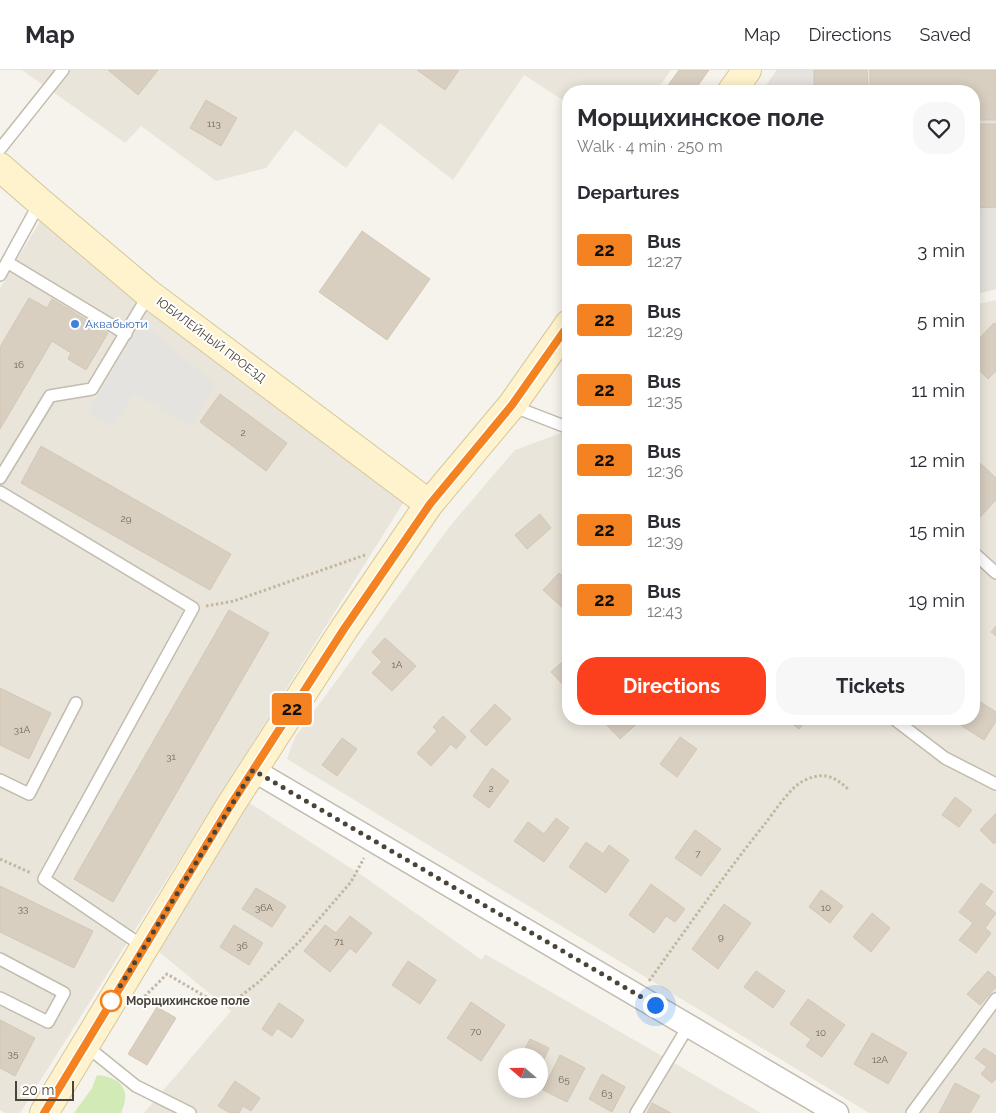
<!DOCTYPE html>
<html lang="en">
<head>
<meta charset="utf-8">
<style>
	:root { --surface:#fff; --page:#f7f7f7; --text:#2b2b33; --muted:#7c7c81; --line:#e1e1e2; --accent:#fc3f1d }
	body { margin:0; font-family:Raleway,sans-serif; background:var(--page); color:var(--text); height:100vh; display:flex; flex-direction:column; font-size:19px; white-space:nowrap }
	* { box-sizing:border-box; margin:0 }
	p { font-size:16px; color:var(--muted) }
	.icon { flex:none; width:28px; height:28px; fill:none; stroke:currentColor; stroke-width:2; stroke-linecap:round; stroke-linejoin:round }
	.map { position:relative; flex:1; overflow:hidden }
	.details { position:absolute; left:562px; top:15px; width:418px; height:640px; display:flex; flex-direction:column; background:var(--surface); border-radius:20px; box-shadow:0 2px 12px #0003 }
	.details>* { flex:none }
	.badge { padding:0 10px; border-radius:4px; font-size:18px; line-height:32px }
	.needle { width:32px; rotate:290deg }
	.controls { position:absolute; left:498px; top:978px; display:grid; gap:10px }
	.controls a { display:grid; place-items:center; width:50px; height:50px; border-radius:50%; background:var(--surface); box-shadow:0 2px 12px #0003; font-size:25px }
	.scale { position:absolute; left:15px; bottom:12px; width:59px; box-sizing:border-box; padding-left:5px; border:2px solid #4b4439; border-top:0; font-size:14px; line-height:18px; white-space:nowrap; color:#4b4439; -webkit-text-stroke:4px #fff; paint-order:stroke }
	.you { position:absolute; width:25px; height:25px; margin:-12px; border:4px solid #fff; border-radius:50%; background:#1a73e8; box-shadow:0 0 0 8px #1a73e833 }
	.map>.badge { position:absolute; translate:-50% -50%; box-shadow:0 0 0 2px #fff }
	h2 { padding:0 15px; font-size:19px; line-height:45px }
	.round { display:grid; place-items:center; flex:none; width:52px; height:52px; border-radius:20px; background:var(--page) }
	.summary { display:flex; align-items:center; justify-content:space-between; height:85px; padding:0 15px }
	h1 { font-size:24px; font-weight:700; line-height:38px }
	.action { display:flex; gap:10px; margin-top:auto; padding:10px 15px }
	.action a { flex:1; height:58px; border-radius:20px; background:var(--accent); color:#fff; font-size:20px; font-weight:700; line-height:58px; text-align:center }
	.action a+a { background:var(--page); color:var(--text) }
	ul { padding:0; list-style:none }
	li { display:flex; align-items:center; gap:15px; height:70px; padding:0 15px }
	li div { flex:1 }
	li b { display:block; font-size:19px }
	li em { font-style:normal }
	li .badge { min-width:55px; font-weight:700; text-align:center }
	header { display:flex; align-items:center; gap:30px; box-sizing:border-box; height:70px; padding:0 25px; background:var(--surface); border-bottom:1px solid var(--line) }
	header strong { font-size:24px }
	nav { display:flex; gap:28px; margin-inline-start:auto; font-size:18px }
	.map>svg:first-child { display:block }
	.residential { fill:#eae5da; fill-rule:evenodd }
	.industrial { fill:#e6e2dd }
	.green { fill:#d2eab5 }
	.parking { fill:#e5e3e0 }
	.building { fill:#d8cfc1; stroke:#d3c7b4 }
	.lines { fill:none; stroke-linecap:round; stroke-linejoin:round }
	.lane-casing { stroke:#c2bbae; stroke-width:14 }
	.street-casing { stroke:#c2bbae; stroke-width:25 }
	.secondary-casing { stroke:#d6c79b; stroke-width:30 }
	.path { stroke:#c4b79f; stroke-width:3; stroke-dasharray:2.5 2.5; stroke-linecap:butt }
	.lane { stroke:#fff; stroke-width:11 }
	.street { stroke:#fff; stroke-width:22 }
	.secondary { stroke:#fff3cd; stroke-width:28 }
	.line-casing { stroke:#fff; stroke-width:11 }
	.line { stroke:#f58220; stroke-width:8 }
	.walk { stroke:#4b4439; stroke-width:5; stroke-dasharray:0 9 }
	.shop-dot { fill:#3f7fe0; stroke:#fff; stroke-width:2 }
	.stop-dot { fill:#fff; stroke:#f58220; stroke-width:2.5 }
	.labels { text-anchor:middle; stroke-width:4; stroke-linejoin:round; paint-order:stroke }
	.number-label { font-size:10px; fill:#6e675b }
	.shop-label { font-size:12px; fill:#366cbe; stroke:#fff; text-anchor:start }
	.street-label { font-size:12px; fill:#4b4439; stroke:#fff }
	.stop-label { font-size:12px; font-weight:bold; fill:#4b4439; stroke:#fff; text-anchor:start }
</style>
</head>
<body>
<header>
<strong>Map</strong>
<nav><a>Map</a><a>Directions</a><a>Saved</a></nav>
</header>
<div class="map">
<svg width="996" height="1043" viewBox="0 0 996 1043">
	<rect width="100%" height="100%" fill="#f6f3ec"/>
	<path class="residential" d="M22,0H671L656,21H569V34L524,5L453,110L380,53L346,98L295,60L266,98L216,111L141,56L125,73Z
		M45,143L405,430L20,1043H5L0,1040V218Z
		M996,230V1043H869L287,689L295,667L450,456L515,380L569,360V649H974V235Z
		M248,732L363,806L482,890L485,884L761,1043H144L231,941L159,882ZM506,986H539V1019H506Z"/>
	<path class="industrial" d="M777,0H996V219L974,225V21H762Z"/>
	<path class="green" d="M97,1005C121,1007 132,1020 121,1043H74L92,1018Z"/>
	<path class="parking" d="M141,252L216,315L191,356L134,323L113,356L88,343Z"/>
	<path class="building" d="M108,0H158L138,25Z
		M417,0H459L445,20Z
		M679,0H709L694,21H664Z
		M814,0H867L868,21H814Z
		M870,0H996V50H974V21H870Z
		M206,30L237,48L221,76L190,58Z
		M974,54H996V137L974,138Z
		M362,161L430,209L387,270L319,222Z
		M29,228L47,238L52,229L108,263L86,300L68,289L71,283L52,271L0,359V277Z
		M994,253L996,255V301L988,309L974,295V274Z
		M220,324L287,373L266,401L200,352Z
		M41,376L231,484L210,520L21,413Z
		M980,393L996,408V430L979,448L974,443V399Z
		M540,444L551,458L527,479L515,465Z
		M559,503L569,512V535L565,540L543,520Z
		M229,540L269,563L113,832L74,809Z
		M996,556V566L991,562Z
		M385,568L416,596L392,621L372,603L382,592L372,582Z
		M569,586V621L551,602Z
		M0,618L51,643L29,689L0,675Z
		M974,628L996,642V651L984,670L951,649H974Z
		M495,634L511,649L486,676L470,661Z
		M443,646L466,667L456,679L451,674L431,696L417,683L437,661L433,657Z
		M608,649H642L620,669L604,652Z
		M786,649H807L799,659Z
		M680,667L697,679L677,707L660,694Z
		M342,668L357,679L337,706L322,695Z
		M492,698L509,711L489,738L473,726Z
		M955,727L972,740L959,757L942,745Z
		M996,743V771L994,774L980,760Z
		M556,748L569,758L544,792L514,771L528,752L544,764Z
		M695,760L721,779L701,806L675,788Z
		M586,772L603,784L609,775L629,790L606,823L569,797Z
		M981,813L993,822L984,834L996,843L985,858L991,863L976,883L959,870L973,853L959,842Z
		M651,814L685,839L675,852L666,846L654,863L629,845Z
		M0,816L93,861L74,898L0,862Z
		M256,818L286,836L272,857L242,839Z
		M821,820L843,836L830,853L809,837Z
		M724,834L751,853L718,899L692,879Z
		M872,843L890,858L871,882L853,867Z
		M350,846L372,863L356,883L350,878L330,902L304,881L325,855L336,863Z
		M234,855L263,873L249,895L220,877Z
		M408,891L436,910L420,934L392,915Z
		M756,901L785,921L773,938L744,917Z
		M988,901L996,908V917L980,935L967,924Z
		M808,929L845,955L822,987L806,976L811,969L790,954Z
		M471,932L505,955L481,991L447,968Z
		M279,933L304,950L292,968L277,958L272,966L262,959Z
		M157,937L176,948L147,995L128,984Z
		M0,950L35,968L15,1006L0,998Z
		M872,963L907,983L888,1014L854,994Z
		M530,969L549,978L539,1000V986H521Z
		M984,978L996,986V1009L992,1013L981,1004L987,997L975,988Z
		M560,985L585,998L567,1032L543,1020Z
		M602,1004L625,1017L612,1042L589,1029Z
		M235,1011L260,1028L251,1041L243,1036L239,1043H230L218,1036Z
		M955,1013L980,1026L970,1043H939Z
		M652,1033L671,1043H647Z"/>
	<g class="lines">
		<g class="lane-casing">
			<path id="lane" d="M0,79L63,0
				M7,192L126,264
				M0,205L40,132
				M512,336L569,358
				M0,408L50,326L92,319L149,224
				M0,422L193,538L44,809L144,877
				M974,483L996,503
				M894,649L945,688L996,714
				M0,710L29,724L76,633
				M0,889L64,923L48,952L0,928
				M85,975L136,1016L190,1043
				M636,1043L689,955
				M912,1043L996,929"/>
		</g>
		<g class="street-casing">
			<path id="street" d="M253,700L837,1043"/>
		</g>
		<g class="secondary-casing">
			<path id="secondary" d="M732,21L747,0
				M0,97L40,132L149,224L429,434
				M44,1043L230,736L344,559L429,434L512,335L569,254"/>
		</g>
		<path class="path" d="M206,536L234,531L365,485
			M0,789L31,803
			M649,911C687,858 724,805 764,755C775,741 790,717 805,710C825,701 835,707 849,720
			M141,930L167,904L213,931L233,932L260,911L300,871L351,812L364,788"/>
		<use href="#lane" class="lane"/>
		<use href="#street" class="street"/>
		<use href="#secondary" class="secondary"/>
	</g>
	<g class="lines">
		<g class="line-casing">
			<path id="line" d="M44,1043L230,736L344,559L430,434L512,335L569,254"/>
		</g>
		<use href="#line" class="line"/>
		<path class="walk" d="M111,931L253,700L655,935"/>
	</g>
	<circle class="shop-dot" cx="75" cy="254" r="5"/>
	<circle class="stop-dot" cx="111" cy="931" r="10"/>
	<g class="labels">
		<g class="number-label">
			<text x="214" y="57">113</text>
			<text x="19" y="298">16</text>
			<text x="243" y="366">2</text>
			<text x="126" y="452">29</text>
			<text x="397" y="598">1А</text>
			<text x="22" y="663">31А</text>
			<text x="171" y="690">31</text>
			<text x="491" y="722">2</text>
			<text x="698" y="787">7</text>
			<text x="264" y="841">36А</text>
			<text x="826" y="841">10</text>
			<text x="23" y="842">33</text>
			<text x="721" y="870">9</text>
			<text x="339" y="875">71</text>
			<text x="242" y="879">36</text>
			<text x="476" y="965">70</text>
			<text x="821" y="966">10</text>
			<text x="13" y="987">35</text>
			<text x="880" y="993">12А</text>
			<text x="564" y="1013">65</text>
			<text x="607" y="1027">63</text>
		</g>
		<g class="shop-label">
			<text x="85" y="258">Аквабьюти</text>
		</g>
		<g class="street-label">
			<text transform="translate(211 270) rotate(37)" y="4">ЮБИЛЕЙНЫЙ ПРОЕЗД</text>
		</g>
		<g class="stop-label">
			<text x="126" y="935">Морщихинское поле</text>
		</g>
	</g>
</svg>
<div class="controls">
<a><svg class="needle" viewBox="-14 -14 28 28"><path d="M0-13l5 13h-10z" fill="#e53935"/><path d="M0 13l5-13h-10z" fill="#7c7c81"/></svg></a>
</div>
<div class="scale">20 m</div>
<div class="you" style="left:655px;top:935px"></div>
<b class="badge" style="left:292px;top:639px;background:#f58220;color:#111">22</b>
<section class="details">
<div class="summary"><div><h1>Морщихинское поле</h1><p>Walk · 4 min · 250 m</p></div><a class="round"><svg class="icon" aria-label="heart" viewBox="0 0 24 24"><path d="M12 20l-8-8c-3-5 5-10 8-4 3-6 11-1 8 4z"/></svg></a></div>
<h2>Departures</h2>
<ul>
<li><span class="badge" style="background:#f58220;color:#111">22</span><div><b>Bus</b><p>12:27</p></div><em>3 min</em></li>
<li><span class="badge" style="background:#f58220;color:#111">22</span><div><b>Bus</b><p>12:29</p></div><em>5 min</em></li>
<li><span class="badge" style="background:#f58220;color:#111">22</span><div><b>Bus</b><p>12:35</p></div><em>11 min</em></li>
<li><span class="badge" style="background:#f58220;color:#111">22</span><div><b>Bus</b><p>12:36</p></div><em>12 min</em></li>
<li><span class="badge" style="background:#f58220;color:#111">22</span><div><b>Bus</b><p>12:39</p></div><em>15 min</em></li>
<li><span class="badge" style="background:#f58220;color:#111">22</span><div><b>Bus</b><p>12:43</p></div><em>19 min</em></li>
</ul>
<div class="action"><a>Directions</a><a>Tickets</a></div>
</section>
</div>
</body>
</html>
